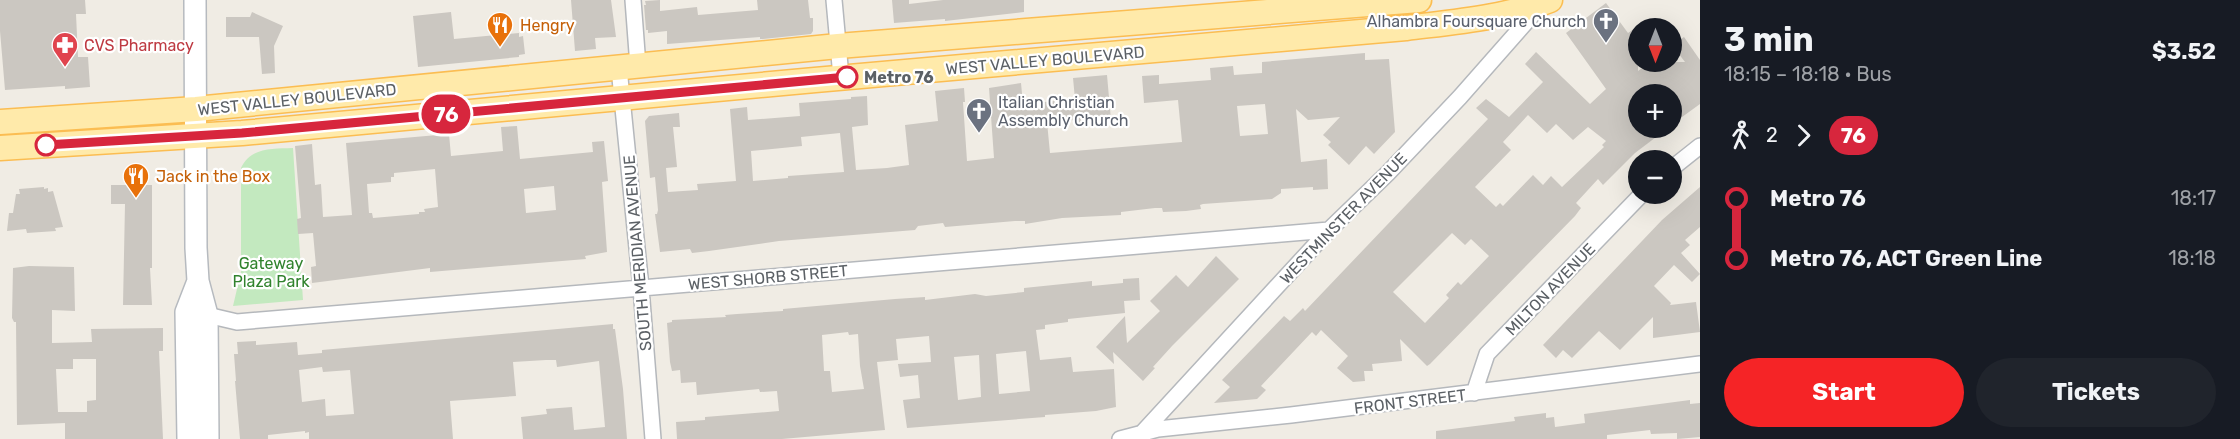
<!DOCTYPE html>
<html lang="en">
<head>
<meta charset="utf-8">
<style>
	:root { --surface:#171b24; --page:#20242c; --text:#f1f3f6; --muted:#9ea1a6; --accent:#f52426 }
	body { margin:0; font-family:Rubik,sans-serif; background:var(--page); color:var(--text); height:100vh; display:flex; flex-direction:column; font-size:22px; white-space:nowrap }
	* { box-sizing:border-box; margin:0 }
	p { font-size:20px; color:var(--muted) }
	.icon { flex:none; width:33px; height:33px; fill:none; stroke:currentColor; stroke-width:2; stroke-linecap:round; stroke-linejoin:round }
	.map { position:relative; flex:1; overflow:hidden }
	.drawer { display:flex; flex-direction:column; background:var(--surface); width:540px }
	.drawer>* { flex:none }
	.badge { padding:0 12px; border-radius:20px; font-size:21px; line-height:39px }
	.needle { width:39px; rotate:180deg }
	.fabs { position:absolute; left:1628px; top:18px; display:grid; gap:12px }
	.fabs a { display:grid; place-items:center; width:54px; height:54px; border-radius:50%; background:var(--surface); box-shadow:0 6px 24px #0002; font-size:30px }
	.map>.badge { position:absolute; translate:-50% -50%; box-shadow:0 0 0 3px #fff }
	.legs { display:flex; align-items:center; gap:9px; height:66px; padding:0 24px; font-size:20px }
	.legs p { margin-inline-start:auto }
	.summary { display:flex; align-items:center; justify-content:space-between; height:102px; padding:0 24px }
	h1 { font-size:33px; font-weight:700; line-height:45px }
	.button { display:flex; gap:12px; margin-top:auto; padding:12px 24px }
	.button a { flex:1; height:69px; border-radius:36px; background:var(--accent); color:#fff; font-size:24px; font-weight:700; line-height:69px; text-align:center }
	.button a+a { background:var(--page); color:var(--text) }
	ul { padding:0 24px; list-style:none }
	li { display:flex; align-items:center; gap:21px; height:60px; font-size:22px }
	li i { display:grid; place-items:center; width:9px; height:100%; margin:0 8px; background:currentColor }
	li i::after { content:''; width:15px; height:15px; margin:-8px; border:4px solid; border-radius:50%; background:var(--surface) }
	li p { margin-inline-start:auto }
	li:first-child i { background:linear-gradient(#0000 50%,currentColor 0) }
	li:last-child i { background:linear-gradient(currentColor 50%,#0000 0) }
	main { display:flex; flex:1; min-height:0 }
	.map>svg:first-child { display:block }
	.green { fill:#c3e9bf }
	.building { fill:#cbc7c1; fill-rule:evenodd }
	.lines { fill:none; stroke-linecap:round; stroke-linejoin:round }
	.minor-casing { stroke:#b5b8bc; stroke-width:18 }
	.secondary-casing { stroke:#b6babf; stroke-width:24 }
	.primary-casing { stroke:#fbbd52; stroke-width:27 }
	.minor { stroke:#fff; stroke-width:15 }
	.secondary { stroke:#fff; stroke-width:21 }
	.primary { stroke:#ffeaaa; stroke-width:24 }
	.line-1-casing { stroke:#fff; stroke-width:14 }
	.line-1 { stroke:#d7263d; stroke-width:9 }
	.stop-1-dot { fill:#fff; stroke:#d7263d; stroke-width:3 }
	.labels { text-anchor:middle; stroke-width:4.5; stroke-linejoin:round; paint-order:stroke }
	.worship-label { font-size:16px; fill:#5b616d; stroke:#fff; text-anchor:end }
	.food-label { font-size:16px; fill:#c56008; stroke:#fff; text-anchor:start }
	.health-label { font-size:16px; fill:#be3a42; stroke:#fff; text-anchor:start }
	.street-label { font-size:16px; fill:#5c6166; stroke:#fff }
	.stop-label { font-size:16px; font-weight:bold; fill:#5c6166; stroke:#fff; text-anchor:start }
	.park-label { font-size:16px; fill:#31832e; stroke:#fff }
</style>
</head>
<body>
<main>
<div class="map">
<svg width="1700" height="439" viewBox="0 0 1700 439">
	<rect width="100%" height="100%" fill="#f0ece4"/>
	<path class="green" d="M293,148L303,300L233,306L241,272V168C251,147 272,149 293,148Z"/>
	<path class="building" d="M0,0H85L86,14H76L78,57H88L90,87L65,89V86L5,90L0,31Z
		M571,0H611L616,37L595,38L596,49L575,51Z
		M660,0V11L697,7L698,15L758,10L757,0H808L810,18H813V31L811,34L763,39H760V37L667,44V31L648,33V30H646L644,5H646L645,1Z
		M892,0H909V4L943,0H1024V12L945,21V19L894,23Z
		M1606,3L1628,33L1638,26V71L1651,62H1685L1672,45L1684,37L1700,60V104L1671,125V94H1638V128H1668L1635,153L1603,185L1598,179L1576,203L1581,208L1575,216L1430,364L1427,366L1400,339L1402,361L1372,364L1373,371H1364L1365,381L1353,382L1337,368L1348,356L1321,330L1316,336L1312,332L1261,386L1266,390L1257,399L1214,403L1230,387L1222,380L1284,316L1290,321L1303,308L1305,311L1488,119L1476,108L1486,99L1509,117L1543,82L1525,64L1536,52L1590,104L1606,89L1566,33ZM1528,115L1547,133L1556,124L1573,140L1588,127L1606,141L1602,145L1604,147L1562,187L1551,176L1543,185L1533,175L1503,206L1500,203L1496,207L1475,187L1511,150L1503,142ZM1452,233L1465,245L1471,239L1489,256L1461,285L1458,282L1446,295L1449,298L1425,323L1393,292Z
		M252,12L283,26L274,46L275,73L262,74L259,37H226V17H250Z
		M451,12L454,39L519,33V37L523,36L525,54L519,55V57L418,67L413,16Z
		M1365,53V60L1389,59L1395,132L1374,154L1366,146L1349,165L1328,145L1331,142L1323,135L1340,117L1308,120L1296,109L1301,162L1327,159L1328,189L1313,190V187L1281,189V193L1272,199L1203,204L1200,205L1201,209L1186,211L1163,212L1162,208H1155L1121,212V215L1062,218L1025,224V221H1015L945,227L943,223L918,226L915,230L779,241L709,251L692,253L690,249L660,252L655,214H657L658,210L655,177L650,178L645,121L649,116L679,113L680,127H673L677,167L666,168L668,192L698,190L697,184L736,181L730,109L747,107L748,120L800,116L799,103L851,99V97L867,96L868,125L852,127L856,170L887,168L909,165L905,125L938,121L935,91L964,88L965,102H963L967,161L994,158L989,88L1021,83L1023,104L1075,99L1073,78L1107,75L1111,120L1077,123V120L1047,122L1050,153L1182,142L1178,100L1144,103L1142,76L1159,75V84L1211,80L1210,68L1233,66L1234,75L1262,73V62ZM1265,104L1268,134L1240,136L1237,106ZM840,133L844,172L788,176V178L753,181L751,151L802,146L801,137Z
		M517,126L520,159L593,152L592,142L604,141L608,181L602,182L607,252L585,256L586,259L430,272V268L312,283L311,267L316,266L313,233L298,234L297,219L301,218L295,146L312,144L315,185L321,184L323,217L352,215L346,143L449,134L451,156L503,151L501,127ZM435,169L438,207L424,209L425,212H419V214L373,218L372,213H369L367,184L391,182V177H394V173ZM554,186L556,210L526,213L524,189Z
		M111,185H152V268H150L152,305H123L125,204H111Z
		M44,187V189L48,188V192L53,191L63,227L55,228L56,231L27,233L26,229L7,231L9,213H13L16,194H20L19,189Z
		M1700,187V227L1685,240L1690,245L1681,253L1700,274L1692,282L1674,265L1654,286L1671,303L1670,305L1696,302L1700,332L1653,338V317L1620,350L1599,331L1572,358L1563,350L1556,358L1543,345L1662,220Z
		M1216,256L1239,279L1172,346L1153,367L1155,368L1143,381L1113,352L1114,364L1096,347L1125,316L1127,343L1160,311L1150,301L1176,275L1188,287Z
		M29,266L74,267L75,311L52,310V343L92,342L91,329L163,328V351H159L163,439H65V423L17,425L16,322H14L12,318L13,268ZM73,359H96V400L87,401V412H58L56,369H73Z
		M1139,278L1140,300L1124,301L1125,313L1068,319V322L1045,325V329L1036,330L1040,360L1071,357L1073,372L1114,369L1116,407L1096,411L1045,415V417L907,428L903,400L920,398L918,375L900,377L898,364L931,362L929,336L896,339L898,360L877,362L885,430L782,439H677L676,422L705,420V417L779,411L777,391L760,392L759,389L697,395L696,382L681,383L680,370L672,371L670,362L667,323L672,322V320L726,317L725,315L737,314L783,311V309L895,299L925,297V300L975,294L986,296L1024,292V288L1092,281V286L1123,283V279ZM848,332L849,335L858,334L860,366L864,389L832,392L830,371H824L822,335ZM1026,351L1030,391L999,394L996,354ZM979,355L981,397L958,400L954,357Z
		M613,324V329H615L623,389L627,439H523L521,417L547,414L546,409L572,407L574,430L605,427L599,361L557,367L556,360H546L513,362L516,396L450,401L453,439H309V432L305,433V431L268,435V439H240L235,381H236L234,354H238L237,342L256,341V345L297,342L298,355L322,353V350ZM322,367L323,372L350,370L354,414L326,416L325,399L302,402L299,370Z
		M1690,400V404L1700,403V437L1677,439V433L1651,434L1650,430L1607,435V439H1436V431L1515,421L1514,417L1546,413V418L1554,417L1555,427L1585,423L1584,414Z"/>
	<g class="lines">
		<g class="minor-casing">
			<path id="minor" d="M633,0L638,66
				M834,0L841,77
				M619,68L641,288L653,439
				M1671,169L1700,146
				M207,315L237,322L1329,230
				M1474,393L1487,354L1642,194
				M1142,433L1329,230L1388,173L1460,97L1541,5
				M1120,439L1158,429L1291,415L1700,364"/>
		</g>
		<g class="secondary-casing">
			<path id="secondary" d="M195,0L196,248L198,281L207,315L208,439
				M188,439L186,312L198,281"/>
		</g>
		<g class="primary-casing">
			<path id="primary" d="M0,122L196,109L838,46L1419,0
				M0,148L242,133L815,80L1406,28C1453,22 1505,18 1550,0"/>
		</g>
		<use href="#minor" class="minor"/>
		<use href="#secondary" class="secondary"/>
		<use href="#primary" class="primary"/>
	</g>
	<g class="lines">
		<g class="line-1-casing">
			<path id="line-1" d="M46,145L242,133L847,77"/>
		</g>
		<use href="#line-1" class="line-1"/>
	</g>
	<defs>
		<g id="church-pin" transform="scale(1.35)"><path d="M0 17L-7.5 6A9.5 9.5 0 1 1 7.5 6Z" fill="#6b7280" stroke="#fff"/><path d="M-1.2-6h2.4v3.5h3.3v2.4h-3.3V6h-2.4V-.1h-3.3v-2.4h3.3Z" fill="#fff"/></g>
		<g id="restaurant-pin" transform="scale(1.35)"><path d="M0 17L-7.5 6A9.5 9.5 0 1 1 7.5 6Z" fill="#e8710a" stroke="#fff"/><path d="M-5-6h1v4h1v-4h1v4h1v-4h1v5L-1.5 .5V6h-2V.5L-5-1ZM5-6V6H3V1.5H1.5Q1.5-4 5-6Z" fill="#fff"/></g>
		<g id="pharmacy-pin" transform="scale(1.35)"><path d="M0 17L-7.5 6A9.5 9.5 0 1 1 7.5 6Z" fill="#e0444e" stroke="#fff"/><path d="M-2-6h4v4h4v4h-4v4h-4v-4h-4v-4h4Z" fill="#fff"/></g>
	</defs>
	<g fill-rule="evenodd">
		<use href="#church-pin" x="1606" y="21"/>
		<use href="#restaurant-pin" x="500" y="25"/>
		<use href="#pharmacy-pin" x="65" y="45"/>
		<use href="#church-pin" x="979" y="111"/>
		<use href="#restaurant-pin" x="136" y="176"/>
	</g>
	<g class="stop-1-dot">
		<circle cx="847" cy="77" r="10"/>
		<circle cx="46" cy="145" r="10"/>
	</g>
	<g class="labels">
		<g class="worship-label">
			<text x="1586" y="27">Alhambra Foursquare Church</text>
			<text x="998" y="108" text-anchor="start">Italian Christian<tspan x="998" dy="18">Assembly Church</tspan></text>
		</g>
		<g class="food-label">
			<text x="520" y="31">Hengry</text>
			<text x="156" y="182">Jack in the Box</text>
		</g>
		<g class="health-label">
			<text x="84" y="51">CVS Pharmacy</text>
		</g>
		<g class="street-label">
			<text transform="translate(1045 60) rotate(-5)" y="6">WEST VALLEY BOULEVARD</text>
			<text transform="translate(297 99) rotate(-6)" y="6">WEST VALLEY BOULEVARD</text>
			<text transform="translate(1343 218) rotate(-46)" y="6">WESTMINSTER AVENUE</text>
			<text transform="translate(637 253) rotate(-95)" y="6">SOUTH MERIDIAN AVENUE</text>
			<text transform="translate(768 277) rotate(-5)" y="6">WEST SHORB STREET</text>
			<text transform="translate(1550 289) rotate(-46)" y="6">MILTON AVENUE</text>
			<text transform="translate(1410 401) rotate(-7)" y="6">FRONT STREET</text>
		</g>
		<g class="stop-label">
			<text x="864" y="83">Metro 76</text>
		</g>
		<g class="park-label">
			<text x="271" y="269">Gateway<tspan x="271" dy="18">Plaza Park</tspan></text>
		</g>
	</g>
</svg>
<div class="fabs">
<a><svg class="needle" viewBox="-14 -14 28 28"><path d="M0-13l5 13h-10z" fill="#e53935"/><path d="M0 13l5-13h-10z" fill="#9ea1a6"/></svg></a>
<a>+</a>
<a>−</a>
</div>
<b class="badge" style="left:446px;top:114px;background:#d7263d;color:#fff">76</b>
</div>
<section class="drawer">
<div class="summary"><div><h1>3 min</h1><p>18:15 – 18:18 · Bus</p></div><b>$3.52</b></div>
<div class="legs"><svg class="icon" aria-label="walk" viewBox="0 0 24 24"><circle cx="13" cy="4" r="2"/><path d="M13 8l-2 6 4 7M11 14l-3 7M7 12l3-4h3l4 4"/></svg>2<svg class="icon" aria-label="forward" viewBox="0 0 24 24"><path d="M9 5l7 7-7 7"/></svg><b class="badge" style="background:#d7263d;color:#fff">76</b></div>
<ul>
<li><i style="color:#d7263d"></i><b>Metro 76</b><p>18:17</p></li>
<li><i style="color:#d7263d"></i><b>Metro 76, ACT Green Line</b><p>18:18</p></li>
</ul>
<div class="button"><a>Start</a><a>Tickets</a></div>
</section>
</main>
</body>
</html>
